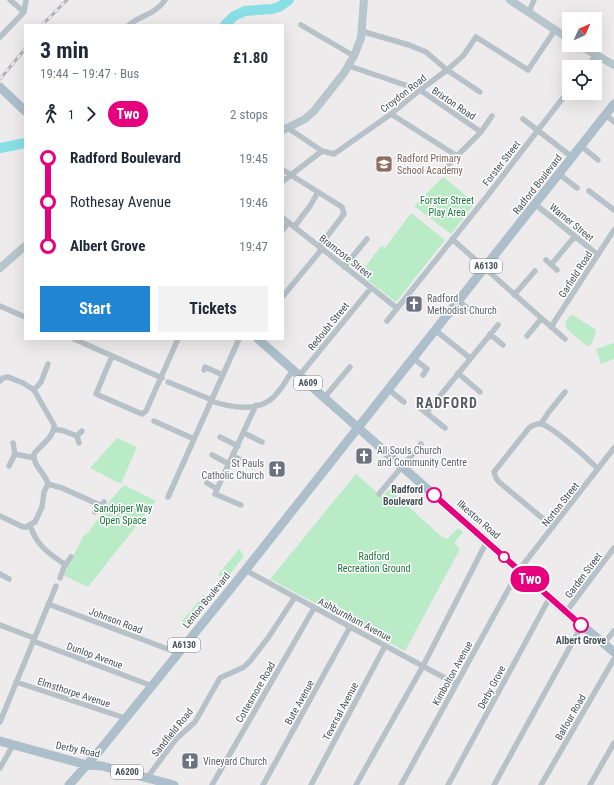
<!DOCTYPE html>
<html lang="en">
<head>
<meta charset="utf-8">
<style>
	:root { --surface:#fff; --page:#f2f2f3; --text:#1f2937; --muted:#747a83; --accent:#2185d3 }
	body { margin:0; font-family:"Roboto Condensed",sans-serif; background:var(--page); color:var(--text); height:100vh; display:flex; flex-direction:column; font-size:15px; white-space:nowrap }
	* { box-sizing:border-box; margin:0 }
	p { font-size:13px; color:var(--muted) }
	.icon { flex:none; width:22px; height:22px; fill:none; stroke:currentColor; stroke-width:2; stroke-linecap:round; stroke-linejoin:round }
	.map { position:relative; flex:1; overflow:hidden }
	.drawer { position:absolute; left:24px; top:24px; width:260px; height:316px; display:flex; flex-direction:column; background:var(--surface); border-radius:0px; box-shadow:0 4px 16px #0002 }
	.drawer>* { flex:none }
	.badge { padding:0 8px; border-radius:13px; font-size:14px; line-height:26px }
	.needle { width:26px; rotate:45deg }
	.buttons { position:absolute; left:562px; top:12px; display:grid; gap:8px }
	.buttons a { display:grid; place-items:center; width:40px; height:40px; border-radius:0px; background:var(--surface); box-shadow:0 4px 16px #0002; font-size:20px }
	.map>.badge { position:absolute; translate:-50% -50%; box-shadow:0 0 0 2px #fff }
	.legs { display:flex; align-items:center; gap:6px; height:44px; padding:0 16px; font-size:13px }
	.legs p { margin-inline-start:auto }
	.summary { display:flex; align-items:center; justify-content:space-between; height:68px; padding:0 16px }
	h1 { font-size:22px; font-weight:700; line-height:30px }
	.primary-button { display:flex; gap:8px; margin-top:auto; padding:8px 16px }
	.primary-button a { flex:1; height:46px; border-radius:0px; background:var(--accent); color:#fff; font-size:16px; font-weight:700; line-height:46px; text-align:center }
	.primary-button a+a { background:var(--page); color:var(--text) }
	ul { padding:0 16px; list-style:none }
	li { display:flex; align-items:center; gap:14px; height:44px; font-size:15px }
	li i { display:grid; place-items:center; width:6px; height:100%; margin:0 5px; background:currentColor }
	li i::after { content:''; width:10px; height:10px; margin:-5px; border:3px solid; border-radius:50%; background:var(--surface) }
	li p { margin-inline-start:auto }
	li:first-child i { background:linear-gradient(#0000 50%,currentColor 0) }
	li:last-child i { background:linear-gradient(currentColor 50%,#0000 0) }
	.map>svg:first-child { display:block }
	.green { fill:#baebc7 }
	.water { fill:#89dfe6 }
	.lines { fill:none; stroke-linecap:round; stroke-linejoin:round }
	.river { stroke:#89dfe6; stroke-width:10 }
	.street { stroke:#b7c2c8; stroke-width:5.5 }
	.secondary { stroke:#b7c5cd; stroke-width:8 }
	.primary { stroke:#acbfca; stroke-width:9 }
	.rail-casing { stroke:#aeb2b6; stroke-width:3 }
	.rail { stroke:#fff; stroke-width:1.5; stroke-dasharray:4.5; stroke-linecap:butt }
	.line-1-casing { stroke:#fff; stroke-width:9 }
	.line-1 { stroke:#e6007e; stroke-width:6 }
	.stop-1-dot { fill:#fff; stroke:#e6007e; stroke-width:2 }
	.labels { text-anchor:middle; stroke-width:3; stroke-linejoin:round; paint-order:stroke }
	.shield { fill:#fff; stroke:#7d858a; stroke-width:1 }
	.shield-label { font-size:9px; font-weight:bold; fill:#455158 }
	.street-label { font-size:10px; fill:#455158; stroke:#fff }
	.education-label { font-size:10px; fill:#785e54; stroke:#fff; text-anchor:start }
	.park-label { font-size:10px; fill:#1a743c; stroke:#fff }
	.worship-label { font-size:10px; fill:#5b616d; stroke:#fff; text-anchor:start }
	.stop-label { font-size:10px; font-weight:bold; fill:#455158; stroke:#fff; text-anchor:end }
	.district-label { font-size:14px; font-weight:bold; letter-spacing:1px; fill:#585d60; stroke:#fff }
</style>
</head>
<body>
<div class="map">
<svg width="614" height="785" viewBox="0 0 614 785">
	<rect width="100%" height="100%" fill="#eeebec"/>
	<path class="green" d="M443,177L475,203L451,234L414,206Z
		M411,213L445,240L396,302L360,274L381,246L385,248Z
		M573,315L595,329L596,333L591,345L588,346L584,344L567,329L565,322L570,316Z
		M614,343V359L601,364L596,349Z
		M117,438L137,447L121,484L90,468Z
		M356,474L382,497L389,489L442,537L447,539L458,528L463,532L454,543L460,549L405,651L270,579Z
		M124,485L156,501L88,587L63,575L74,558L73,556L84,535L89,532L108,503Z
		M239,549L243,553L242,555L244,556L226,579L222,576L218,575Z
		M204,595L209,599L187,627L181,622Z"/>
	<path class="water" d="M19,141L21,146L0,151V145Z"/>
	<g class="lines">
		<path class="river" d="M225,25L234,16L245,11L272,9L279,7L289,0
			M0,148L25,143"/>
		<path class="street" d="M10,0L24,12
			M529,12L534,0
			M129,25C141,15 156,14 165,0
			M301,25L354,56
			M361,31L409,45L426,52L447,70L480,92
			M0,37L24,12L26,0
			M349,66L420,90L481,132
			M587,67L596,55
			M391,114L457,156
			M606,115L614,122
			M523,119L572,157
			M288,128L322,151L334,154L391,114L420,90L447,70L463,56L476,37L528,70L555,30
			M581,146L598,160
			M283,170L342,207L344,214L319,247
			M441,172L481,132L492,116
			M559,174L577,188
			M283,181L322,151
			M589,191L614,210
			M535,204L598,255
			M283,218L397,308
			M294,227L310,206L318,192
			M283,230L288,223
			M452,239L565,339
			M546,260L557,270
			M551,265L575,236
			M344,267L367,239
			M514,295L535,271
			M283,296L322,249
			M458,301L473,312
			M0,306L25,317
			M387,321L488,195L569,90
			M551,327L614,230
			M435,330L470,358
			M490,334L503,345
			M527,336L541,319
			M74,339L162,378
			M112,356L96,394L142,414L146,411L178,339
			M413,358L427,369L423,375
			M204,370L205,367L223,375
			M458,373L480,392
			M299,376L371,288
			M0,381L3,378L8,377L23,383L34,390L54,425C55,437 40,445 34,454C33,467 45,472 48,484L44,492L42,507L35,522L26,527H23L0,516
			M168,382L212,400
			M388,389L404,402
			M34,390L41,382L48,364
			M324,398L350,367
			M211,401C229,407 253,412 270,400C280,393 286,380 293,370
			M419,407L445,428
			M426,413L498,325
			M154,421L194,439
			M541,424L548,413L565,392
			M54,429L64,431L77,436L79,443
			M244,433L262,442
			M77,436L82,431
			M220,437L238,446
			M15,454L34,458
			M212,455L229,464
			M233,456L252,466
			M9,466L15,454L13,443
			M207,483L217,489L215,494L241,505
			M48,484L62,488L100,505
			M217,489L256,405
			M379,494L421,444
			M168,497L239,339
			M95,512L104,502
			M30,525C36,545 49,554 66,565
			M553,527L499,482L496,478L494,472L529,428C532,426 537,423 541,424C552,426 589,460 598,469
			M245,570L456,684
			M0,574L9,579
			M60,578L64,567L71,557
			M48,604L173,651L177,654
			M566,612L614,548
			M0,625L34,638
			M33,641L147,684L151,687
			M604,643L614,631
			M16,682L125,718
			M0,722L56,586
			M0,768L13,745
			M147,778L176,739L195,722L220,678L244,667L251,660L268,638L295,597
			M212,785L314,608
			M263,785L350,627
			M311,785L385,646
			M356,785L423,666L487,541
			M401,785L519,570L614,448
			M448,785L550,597
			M494,785L582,625
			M541,785L614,659
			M590,785L614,743"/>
		<path class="secondary" d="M510,0L569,39
			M579,45L614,65
			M283,130L305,119L314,111L344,73L354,56L361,38L364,0
			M0,268L25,246"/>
		<path class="primary" d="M0,87L25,111
			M258,339L566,612L614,652
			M0,741L87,765L102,766L174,785
			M69,785L100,750L232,587L614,104"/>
		<g class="rail-casing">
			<path id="rail" d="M42,25L67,0
				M0,79L25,49"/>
		</g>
		<use href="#rail" class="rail"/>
	</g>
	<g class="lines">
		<g class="line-1-casing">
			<path id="line-1" d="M434,495L581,625"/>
		</g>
		<use href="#line-1" class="line-1"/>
	</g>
	<defs>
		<g id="school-square" transform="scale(0.9)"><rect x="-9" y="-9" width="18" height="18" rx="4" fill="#8d6e63" stroke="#fff"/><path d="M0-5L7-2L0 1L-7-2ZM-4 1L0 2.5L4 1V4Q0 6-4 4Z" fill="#fff"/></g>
		<g id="church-square" transform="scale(0.9)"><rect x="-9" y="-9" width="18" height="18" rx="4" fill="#6b7280" stroke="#fff"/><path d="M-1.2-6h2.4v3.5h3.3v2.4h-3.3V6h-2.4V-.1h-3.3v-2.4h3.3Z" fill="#fff"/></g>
	</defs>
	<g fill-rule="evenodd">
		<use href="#school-square" x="384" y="164"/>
		<use href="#church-square" x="414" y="304"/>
		<use href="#church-square" x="364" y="456"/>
		<use href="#church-square" x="277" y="469"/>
		<use href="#church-square" x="190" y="761"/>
	</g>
	<g class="stop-1-dot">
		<circle cx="434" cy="495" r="7"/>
		<circle cx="504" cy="557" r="5"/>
		<circle cx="581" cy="625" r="7"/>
	</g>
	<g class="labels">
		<g class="shield">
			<rect x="470" y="259" width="32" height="14" rx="3"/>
			<rect x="294" y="376" width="28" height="14" rx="3"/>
			<rect x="168" y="638" width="32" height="14" rx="3"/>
			<rect x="111" y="765" width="32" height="14" rx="3"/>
		</g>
		<g class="shield-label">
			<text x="486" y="269">A6130</text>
			<text x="308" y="386">A609</text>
			<text x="184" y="648">A6130</text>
			<text x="127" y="775">A6200</text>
		</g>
		<g class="street-label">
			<text transform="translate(403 93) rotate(-38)" y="4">Croydon Road</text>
			<text transform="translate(454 103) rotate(34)" y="4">Brixton Road</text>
			<text transform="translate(501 163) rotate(-52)" y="4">Forster Street</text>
			<text transform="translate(537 184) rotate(-52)" y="4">Radford Boulevard</text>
			<text transform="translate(572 222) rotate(39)" y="4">Warner Street</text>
			<text transform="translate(346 256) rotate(38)" y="4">Bramcote Street</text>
			<text transform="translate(575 274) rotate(-57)" y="4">Garfield Road</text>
			<text transform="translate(328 326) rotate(-51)" y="4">Redoubt Street</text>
			<text transform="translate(560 504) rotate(-52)" y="4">Norton Street</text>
			<text transform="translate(479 519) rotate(41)" y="4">Ilkeston Road</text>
			<text transform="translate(583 575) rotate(-53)" y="4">Garden Street</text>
			<text transform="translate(206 600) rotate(-51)" y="4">Lenton Boulevard</text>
			<text transform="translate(355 619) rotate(28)" y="4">Ashburnham Avenue</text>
			<text transform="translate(116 620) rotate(21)" y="4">Johnson Road</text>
			<text transform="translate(95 655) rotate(20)" y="4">Dunlop Avenue</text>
			<text transform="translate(452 673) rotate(-61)" y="4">Kimbolton Avenue</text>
			<text transform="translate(491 687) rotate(-62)" y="4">Derby Grove</text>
			<text transform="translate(74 692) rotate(18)" y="4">Elmsthorpe Avenue</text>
			<text transform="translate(255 692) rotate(-60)" y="4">Cottesmore Road</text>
			<text transform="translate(299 702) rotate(-61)" y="4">Bute Avenue</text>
			<text transform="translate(340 711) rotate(-62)" y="4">Teversal Avenue</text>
			<text transform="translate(570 717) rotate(-60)" y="4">Balfour Road</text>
			<text transform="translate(172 732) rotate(-51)" y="4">Sandfield Road</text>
			<text transform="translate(78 749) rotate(12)" y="4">Derby Road</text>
		</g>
		<g class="education-label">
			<text x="397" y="162">Radford Primary<tspan x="397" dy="12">School Academy</tspan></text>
		</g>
		<g class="park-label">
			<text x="447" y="204">Forster Street<tspan x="447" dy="12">Play Area</tspan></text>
			<text x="123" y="512">Sandpiper Way<tspan x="123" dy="12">Open Space</tspan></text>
			<text x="374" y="560">Radford<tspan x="374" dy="12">Recreation Ground</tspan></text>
		</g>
		<g class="worship-label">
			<text x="427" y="302">Radford<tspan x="427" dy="12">Methodist Church</tspan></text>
			<text x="377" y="454">All Souls Church<tspan x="377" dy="12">and Community Centre</tspan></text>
			<text x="264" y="467" text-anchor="end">St Pauls<tspan x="264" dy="12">Catholic Church</tspan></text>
			<text x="203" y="765">Vineyard Church</text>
		</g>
		<g class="stop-label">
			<text x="423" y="493">Radford<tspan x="423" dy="12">Boulevard</tspan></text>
			<text x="581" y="644" text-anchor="middle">Albert Grove</text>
		</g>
		<g class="district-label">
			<text x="447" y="408">RADFORD</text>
		</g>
	</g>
</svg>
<div class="buttons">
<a><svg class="needle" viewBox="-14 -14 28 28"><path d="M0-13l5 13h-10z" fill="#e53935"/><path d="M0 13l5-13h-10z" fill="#747a83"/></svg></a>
<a><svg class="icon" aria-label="locate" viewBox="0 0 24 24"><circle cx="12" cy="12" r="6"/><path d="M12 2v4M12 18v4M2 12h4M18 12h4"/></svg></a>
</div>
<b class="badge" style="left:530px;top:579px;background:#e6007e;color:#fff">Two</b>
<section class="drawer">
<div class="summary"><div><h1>3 min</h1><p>19:44 – 19:47 · Bus</p></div><b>£1.80</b></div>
<div class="legs"><svg class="icon" aria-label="walk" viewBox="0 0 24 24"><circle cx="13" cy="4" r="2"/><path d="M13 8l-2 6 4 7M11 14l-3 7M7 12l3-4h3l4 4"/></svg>1<svg class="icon" aria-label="forward" viewBox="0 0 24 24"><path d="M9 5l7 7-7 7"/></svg><b class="badge" style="background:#e6007e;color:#fff">Two</b><p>2 stops</p></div>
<ul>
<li><i style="color:#e6007e"></i><b>Radford Boulevard</b><p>19:45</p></li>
<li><i style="color:#e6007e"></i><span>Rothesay Avenue</span><p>19:46</p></li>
<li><i style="color:#e6007e"></i><b>Albert Grove</b><p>19:47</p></li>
</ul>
<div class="primary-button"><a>Start</a><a>Tickets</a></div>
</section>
</div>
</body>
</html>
